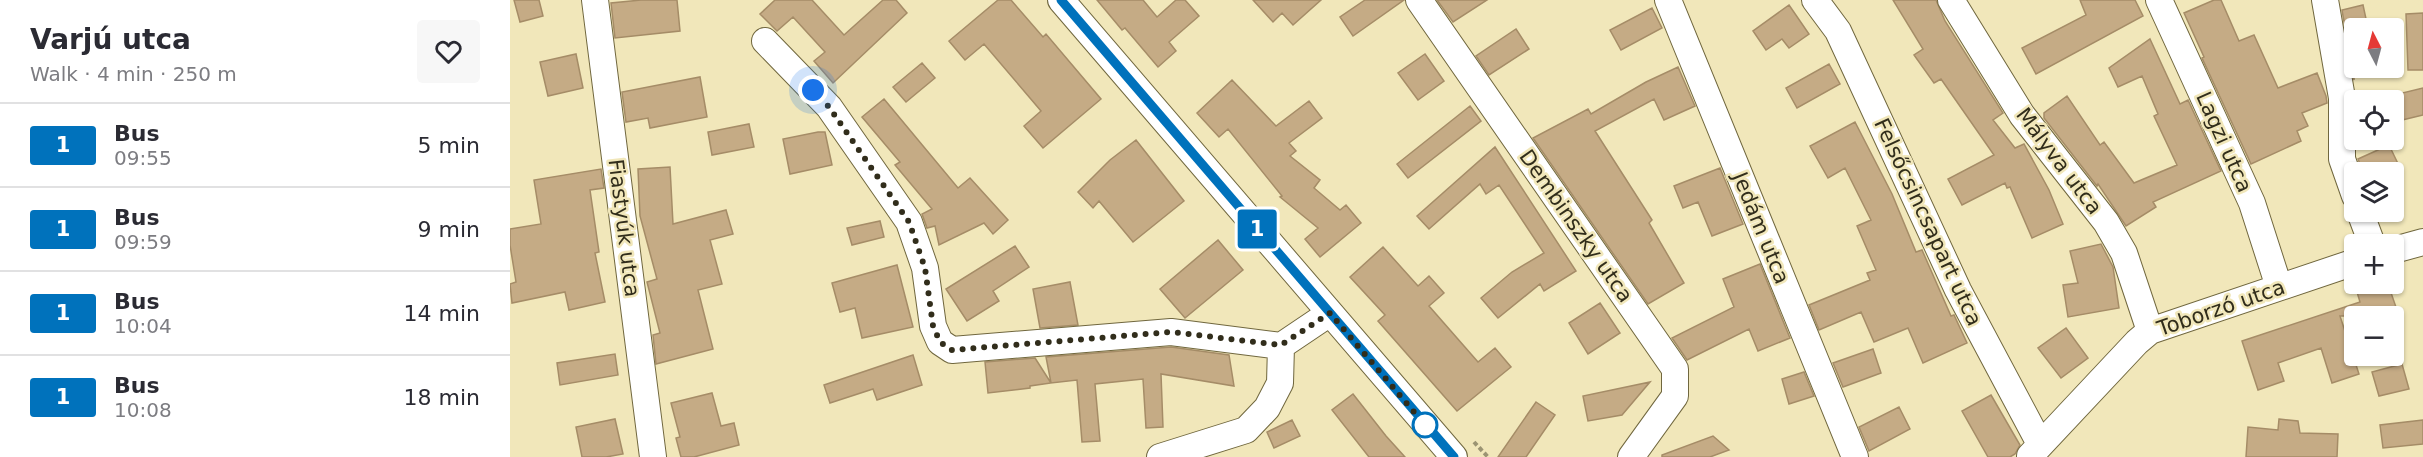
<!DOCTYPE html>
<html lang="en">
<head>
<meta charset="utf-8">
<style>
	:root { --surface:#fff; --page:#f7f7f7; --text:#2b2b33; --muted:#7c7c81; --line:#e1e1e2 }
	body { margin:0; font-family:"DejaVu Sans",sans-serif; background:var(--page); color:var(--text); height:100vh; display:flex; flex-direction:column; font-size:22px; white-space:nowrap }
	* { box-sizing:border-box; margin:0 }
	p { font-size:20px; color:var(--muted) }
	.icon { flex:none; width:33px; height:33px; fill:none; stroke:currentColor; stroke-width:2; stroke-linecap:round; stroke-linejoin:round }
	.map { position:relative; flex:1; overflow:hidden }
	.panel { display:flex; flex-direction:column; background:var(--surface); width:510px }
	.panel>* { flex:none }
	.badge { padding:0 12px; border-radius:4px; font-size:21px; line-height:39px }
	.needle { width:39px; rotate:354deg }
	.buttons { position:absolute; left:1834px; top:18px; display:grid; gap:12px }
	.buttons a { display:grid; place-items:center; width:60px; height:60px; border-radius:6px; background:var(--surface); box-shadow:0 2px 4px #0004; font-size:30px }
	.you { position:absolute; width:30px; height:30px; margin:-15px; border:4px solid #fff; border-radius:50%; background:#1a73e8; box-shadow:0 0 0 9px #1a73e833 }
	.map>.badge { position:absolute; translate:-50% -50%; box-shadow:0 0 0 3px #fff }
	.round { display:grid; place-items:center; flex:none; width:63px; height:63px; border-radius:6px; background:var(--page) }
	.summary { display:flex; align-items:center; justify-content:space-between; height:102px; padding:0 30px }
	h1 { font-size:28px; font-weight:700; line-height:45px }
	ul { padding:0; list-style:none }
	li { display:flex; align-items:center; gap:18px; height:84px; padding:0 30px; border-top:2px solid var(--line) }
	li div { flex:1 }
	li b { display:block; font-size:22px }
	li em { font-style:normal }
	li .badge { min-width:66px; font-weight:700; text-align:center }
	main { display:flex; flex:1; min-height:0 }
	.map>svg:first-child { display:block }
	.building { fill:#c5ab85; stroke:#a58c67; stroke-width:1.5 }
	.lines { fill:none; stroke-linecap:round; stroke-linejoin:round }
	.minor-casing { stroke:#70673e; stroke-width:28 }
	.path { stroke:#9b9473; stroke-width:4; stroke-dasharray:4.5 3; stroke-linecap:butt }
	.minor { stroke:#fff; stroke-width:26 }
	.line-casing { stroke:#fff; stroke-width:14 }
	.line { stroke:#0072bc; stroke-width:9 }
	.walk { stroke:#312d1b; stroke-width:6; stroke-dasharray:0 10.8 }
	.stop-dot { fill:#fff; stroke:#0072bc; stroke-width:3 }
	.labels { text-anchor:middle; stroke-width:5; stroke-linejoin:round; paint-order:stroke }
	.street-label { font-size:21px; fill:#312d1b; stroke:#f1e7ba }
</style>
</head>
<body>
<main>
<section class="panel">
<div class="summary"><div><h1>Varjú utca</h1><p>Walk · 4 min · 250 m</p></div><a class="round"><svg class="icon" aria-label="heart" viewBox="0 0 24 24"><path d="M12 20l-8-8c-3-5 5-10 8-4 3-6 11-1 8 4z"/></svg></a></div>
<ul>
<li><span class="badge" style="background:#0072bc;color:#fff">1</span><div><b>Bus</b><p>09:55</p></div><em>5 min</em></li>
<li><span class="badge" style="background:#0072bc;color:#fff">1</span><div><b>Bus</b><p>09:59</p></div><em>9 min</em></li>
<li><span class="badge" style="background:#0072bc;color:#fff">1</span><div><b>Bus</b><p>10:04</p></div><em>14 min</em></li>
<li><span class="badge" style="background:#0072bc;color:#fff">1</span><div><b>Bus</b><p>10:08</p></div><em>18 min</em></li>
</ul>
</section>
<div class="map">
<svg width="1913" height="457" viewBox="0 0 1913 457">
	<rect width="100%" height="100%" fill="#f1e7ba"/>
	<path class="building" d="M4,0H29L33,16L10,22Z
		M131,0H167L170,31L105,38L101,3Z
		M265,0H302L334,35L373,0H386L397,13L323,83L304,61L315,52L283,17L267,31L250,14Z
		M488,0H501L533,37L536,34L591,99L533,148L514,126L531,111L474,44L455,60L439,41Z
		M587,0H633L647,17L666,0H675L689,16L659,42L666,51L648,67L615,28L612,30Z
		M743,0H811L783,25L772,13L763,22Z
		M855,0H894L843,36L830,17Z
		M927,0H977L943,22Z
		M1383,0H1426L1435,21L1493,113L1483,120L1505,148L1514,144L1539,190L1553,224L1522,238L1500,187L1497,188L1495,183L1452,205L1438,179L1484,155L1431,79L1424,83L1404,55L1413,49Z
		M1570,0H1625L1633,16L1526,74L1512,48L1576,15Z
		M1704,0H1711L1729,41L1744,35L1768,88L1807,73L1816,96L1817,103L1792,113L1798,126L1787,131L1791,141L1741,164L1692,58L1694,57L1674,13Z
		M1279,5L1299,34L1279,48L1272,39L1256,50L1243,31Z
		M1853,5L1858,28H1845L1844,80L1832,10Z
		M1142,8L1152,28L1111,50L1100,30Z
		M1913,13V70H1898L1896,14Z
		M1006,29L1019,49L979,75L966,56Z
		M1640,39L1670,104L1678,100L1711,171L1643,202L1646,207L1616,226L1588,184L1587,186L1534,118V113L1557,96L1590,145L1594,142L1624,183L1667,165L1644,116L1648,114L1632,76L1608,87L1599,68Z
		M66,54L73,88L38,96L30,62Z
		M915,54L934,81L908,100L888,73Z
		M412,63L425,78L396,102L383,87Z
		M1319,64L1330,84L1287,108L1276,88Z
		M1168,67L1185,106L1154,120L1144,99L1085,131L1142,220L1139,223L1174,283L1138,304L1023,138L1078,109L1081,114L1136,82Z
		M190,77L197,117L140,128L138,118L116,122L112,92Z
		M722,80L766,126L799,101L812,118L779,143L786,151L780,156L810,180L804,188L830,210L836,205L851,223L810,257L795,239L808,228L770,197L772,196L718,129L709,137L687,113Z
		M1913,88V115L1884,122V95Z
		M374,99L448,188L460,178L498,220L483,234L474,223L429,245L425,226L417,228L412,214L422,209L385,165L390,162L352,117Z
		M960,106L971,121L898,178L887,164Z
		M1345,122L1382,194L1406,252L1412,250L1441,316L1444,315L1457,343L1413,363L1398,328L1364,342L1351,312L1309,330L1299,305L1360,280L1357,273L1366,270L1347,226L1361,220L1335,168L1318,178L1300,146Z
		M239,124L244,147L202,155L198,132Z
		M308,132H315L322,165L280,174L273,139Z
		M626,140L674,201L623,242L589,201L583,208L568,192L600,160Z
		M1879,145L1892,172H1853L1848,159Z
		M985,147L1066,271L1034,291L1030,284L988,318L971,298L1002,272L1034,253L989,185L976,194L970,184L919,229L907,216Z
		M160,167L163,224L216,210L223,234L200,240L212,284L188,290L203,349L146,364L143,335L150,333L137,282L147,279L130,216L128,169Z
		M1210,168L1233,224L1202,236L1188,202L1173,208L1164,186Z
		M91,169L94,188L80,190L89,252L85,253L95,302L59,310L55,292L2,303L0,284L6,282L0,245V229L31,224L24,180Z
		M370,221L374,237L342,245L337,228Z
		M708,240L733,270L675,318L650,289Z
		M1591,244L1603,267L1609,308L1558,317L1553,285L1568,283L1560,251Z
		M505,246L519,267L483,291L489,301L457,321L436,289Z
		M873,247L908,286L919,276L934,293L919,306L968,362L985,348L1001,367L947,411L868,321L875,315L840,277Z
		M1250,264L1280,338L1248,351L1239,329L1177,360L1162,338L1224,307L1213,279Z
		M387,265L403,327L352,338L345,308L330,312L322,283Z
		M560,282L568,325L530,328L523,289Z
		M1857,284H1878L1889,316H1830L1849,374L1822,383L1811,348L1768,363L1774,381L1748,390L1732,341L1850,302L1847,292L1859,288Z
		M1090,303L1110,333L1078,354L1059,323Z
		M1556,328L1578,358L1551,378L1528,348Z
		M661,347L719,355L724,386L651,374L653,427L636,428L633,379L585,384L590,441L572,442L567,380L541,383L536,357Z
		M1363,349L1371,373L1333,387L1323,363Z
		M105,354L108,375L50,385L47,363Z
		M403,355L412,385L367,400L363,389L320,403L314,385Z
		M525,358L541,383L520,386V388L478,393L475,362Z
		M1892,364L1899,389L1869,396L1862,372Z
		M1294,372L1304,396L1279,404L1272,379Z
		M1140,382L1112,415L1078,421L1073,396Z
		M202,393L211,426L224,423L229,445L184,457H171L166,438L170,437L161,403Z
		M843,394L876,436L895,457H859L822,410Z
		M1481,395L1510,445L1505,454L1500,457H1478L1452,411Z
		M1026,402L1045,415L1016,457H988Z
		M1389,407L1400,429L1359,451L1349,427Z
		M105,419L113,454L96,457H72L66,427Z
		M1769,419L1788,421L1790,433L1828,434L1827,457H1736L1738,427L1768,430Z
		M782,420L790,436L764,448L757,432Z
		M1913,420V444L1873,448L1870,425Z
		M1203,436L1219,450L1200,457H1152V455Z"/>
	<g class="lines">
		<g class="minor-casing">
			<path id="minor" d="M85,0L143,457
				M551,0L944,457
				M909,0L1165,369V396L1121,457
				M1158,0L1345,457
				M1305,0L1328,31L1448,290L1530,444
				M1441,0L1512,115L1596,222L1614,253L1640,331
				M1649,0L1742,203L1769,287
				M1815,0L1832,98V159L1845,196
				M255,41L319,107L399,222L415,268L423,326L430,342L442,350L661,332L771,346L820,313
				M1850,212L1862,244
				M1884,250L1913,242
				M1520,456L1627,342L1640,331L1845,262
				M650,457L736,430L757,408L770,383L771,346"/>
		</g>
		<path class="path" d="M964,442L978,457"/>
		<use href="#minor" class="minor"/>
	</g>
	<g class="lines">
		<g class="line-casing">
			<path id="line" d="M551,0L944,457"/>
		</g>
		<use href="#line" class="line"/>
		<path class="walk" d="M303,90L319,107L399,222L415,268L423,326L430,342L442,350L661,332L771,345L820,313L915,425"/>
	</g>
	<circle class="stop-dot" cx="915" cy="425" r="12"/>
	<g class="labels">
		<g class="street-label">
			<text transform="translate(1714 142) rotate(66)" y="7">Lagzi utca</text>
			<text transform="translate(1549 161) rotate(53)" y="7">Mályva utca</text>
			<text transform="translate(1418 222) rotate(65)" y="7">Felsőcsincsapart utca</text>
			<text transform="translate(1066 226) rotate(55)" y="7">Dembinszky utca</text>
			<text transform="translate(114 228) rotate(83)" y="7">Fiastyúk utca</text>
			<text transform="translate(1251 228) rotate(68)" y="7">Jedám utca</text>
			<text transform="translate(1711 308) rotate(-19)" y="7">Toborzó utca</text>
		</g>
	</g>
</svg>
<div class="buttons">
<a><svg class="needle" viewBox="-14 -14 28 28"><path d="M0-13l5 13h-10z" fill="#e53935"/><path d="M0 13l5-13h-10z" fill="#7c7c81"/></svg></a>
<a><svg class="icon" aria-label="locate" viewBox="0 0 24 24"><circle cx="12" cy="12" r="6"/><path d="M12 2v4M12 18v4M2 12h4M18 12h4"/></svg></a>
<a><svg class="icon" aria-label="layers" viewBox="0 0 24 24"><path d="M12 4l9 5-9 5-9-5zM3 14l9 5 9-5"/></svg></a>
<a>+</a>
<a>−</a>
</div>
<div class="you" style="left:303px;top:90px"></div>
<b class="badge" style="left:747px;top:229px;background:#0072bc;color:#fff">1</b>
</div>
</main>
</body>
</html>
